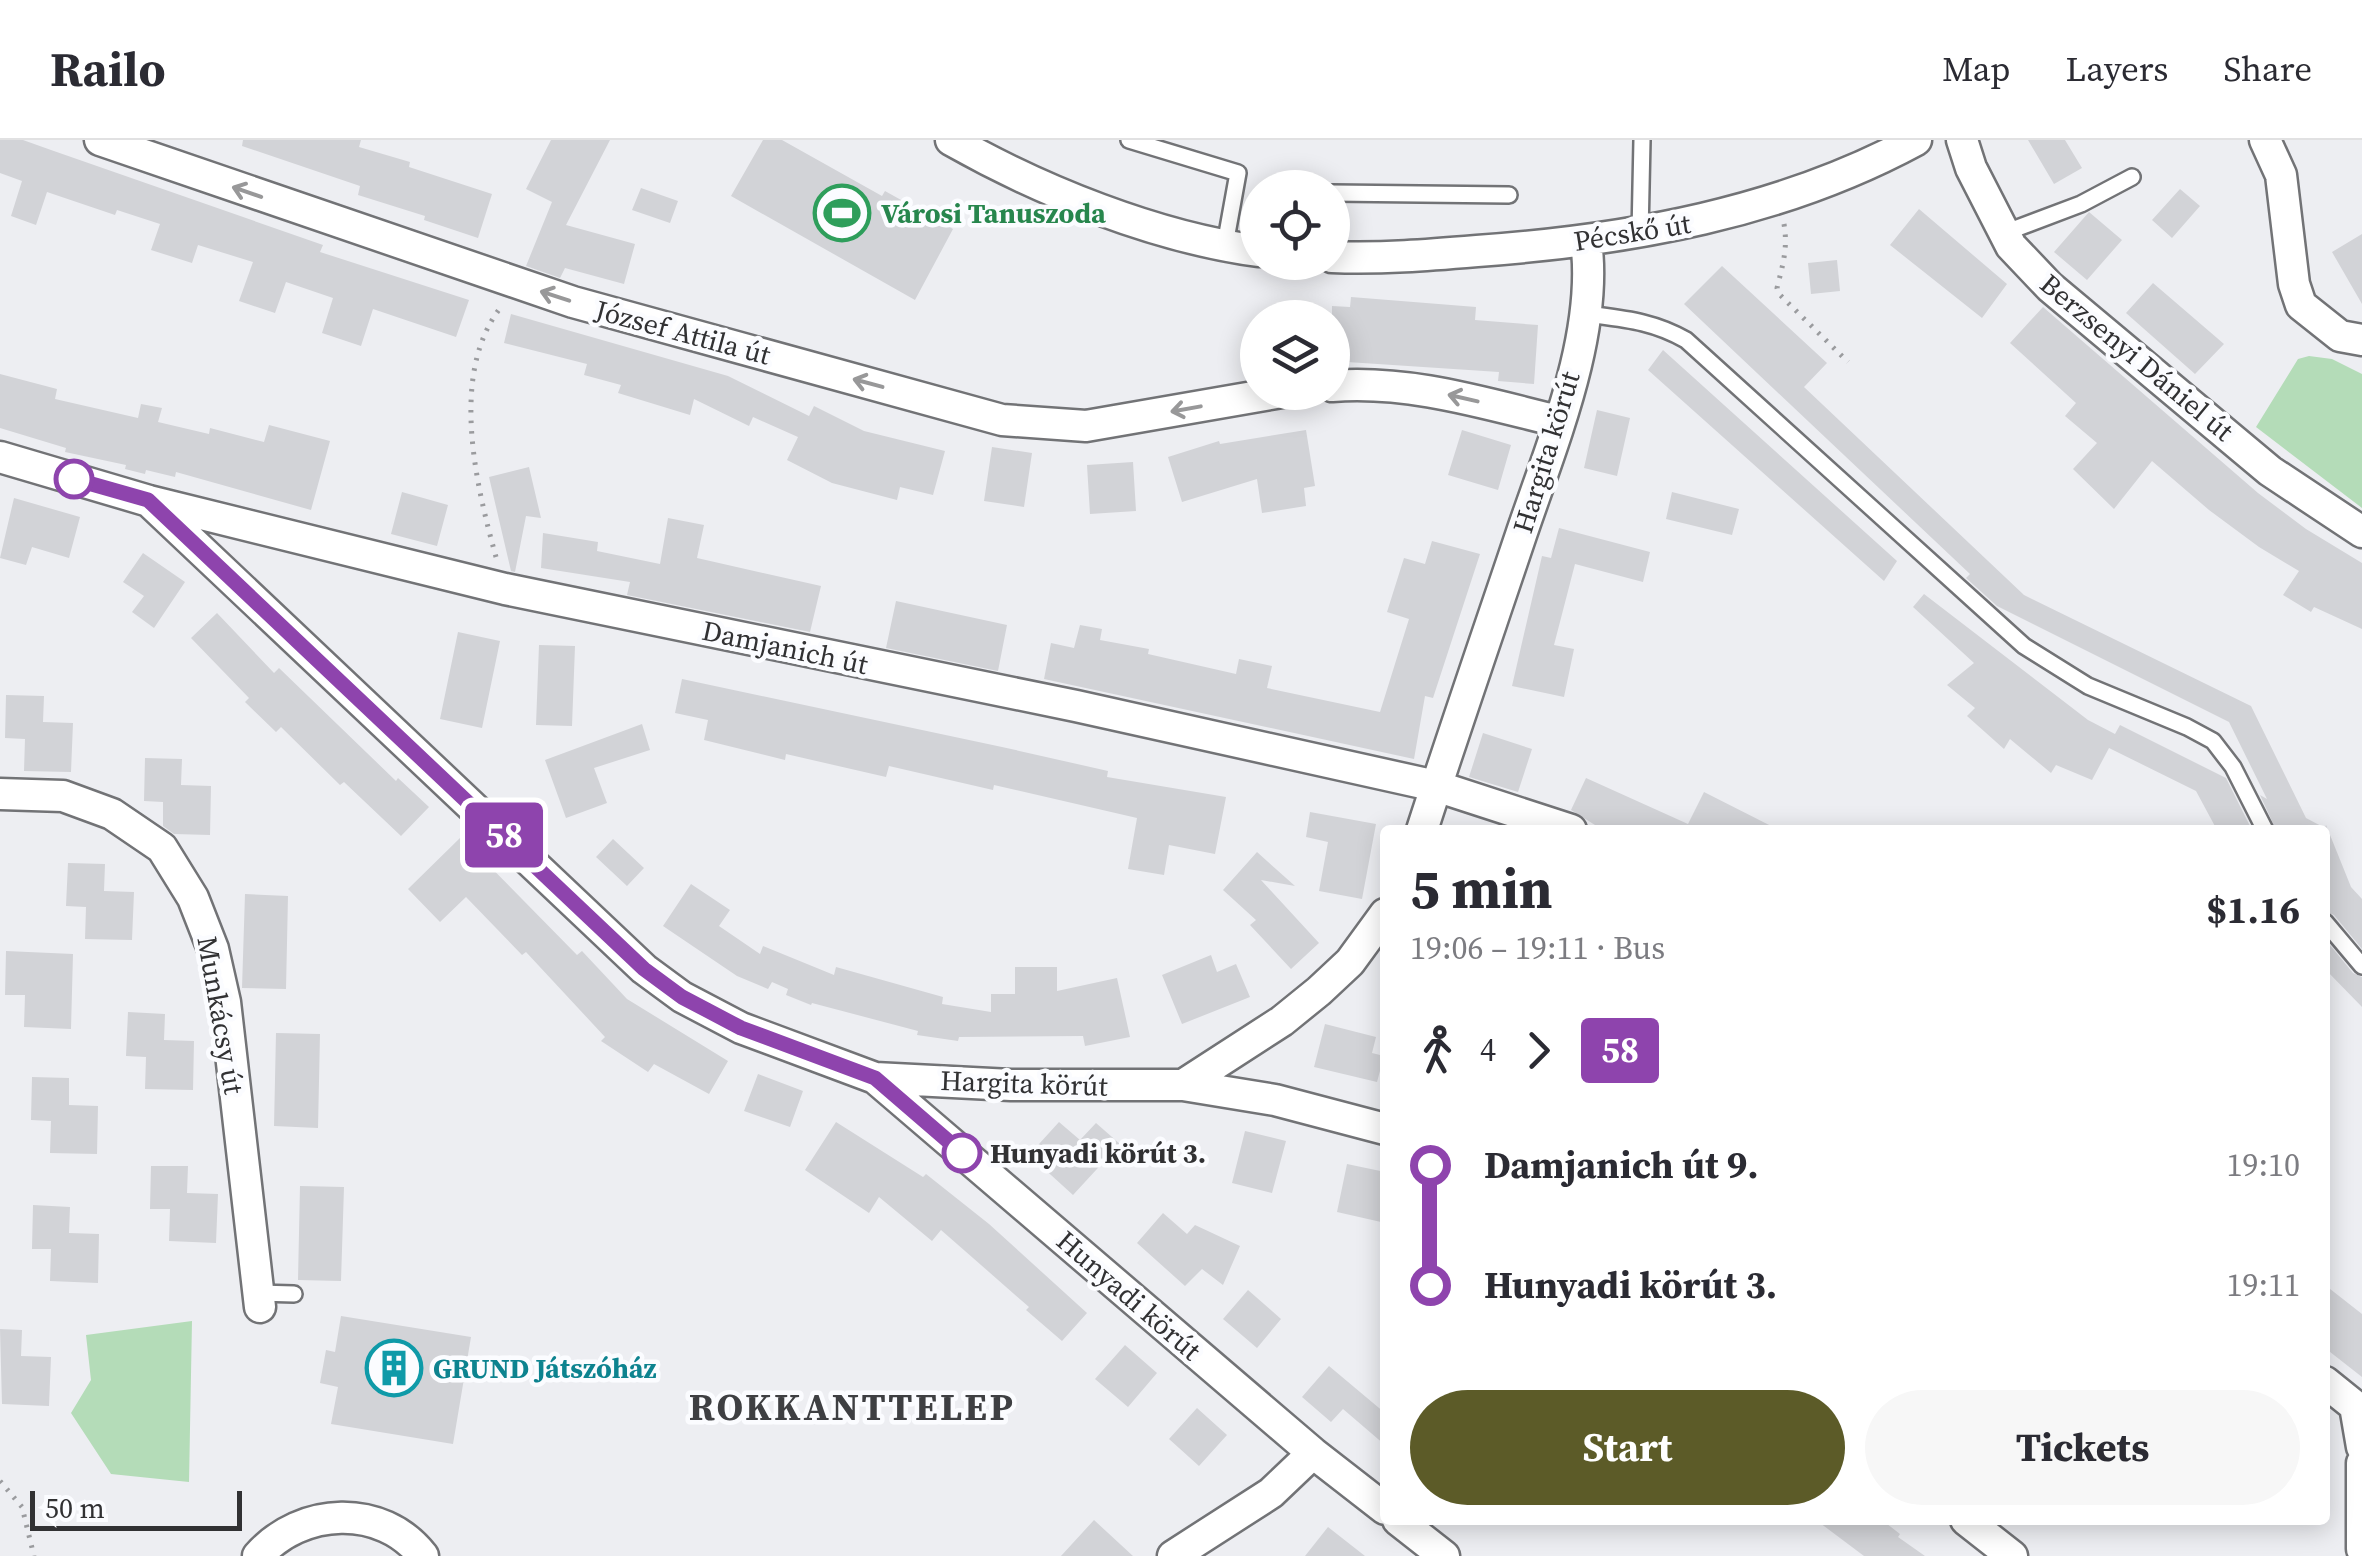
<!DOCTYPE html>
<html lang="en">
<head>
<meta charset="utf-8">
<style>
	:root { --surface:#fff; --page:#f7f7f7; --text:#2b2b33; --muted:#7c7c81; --line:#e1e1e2; --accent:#5c5b28 }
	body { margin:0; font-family:"Source Serif 4",serif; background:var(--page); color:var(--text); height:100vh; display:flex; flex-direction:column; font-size:38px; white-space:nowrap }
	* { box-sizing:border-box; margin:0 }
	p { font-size:32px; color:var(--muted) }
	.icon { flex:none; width:55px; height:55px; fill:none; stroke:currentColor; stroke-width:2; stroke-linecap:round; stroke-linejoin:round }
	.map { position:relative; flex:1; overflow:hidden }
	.drawer { position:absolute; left:1380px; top:685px; width:950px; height:700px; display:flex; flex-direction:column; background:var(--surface); border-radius:10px; box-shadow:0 5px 25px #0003 }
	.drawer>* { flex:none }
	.badge { padding:0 20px; border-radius:8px; font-size:35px; line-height:65px }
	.fabs { position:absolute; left:1240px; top:30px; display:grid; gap:20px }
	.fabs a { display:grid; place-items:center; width:110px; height:110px; border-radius:50%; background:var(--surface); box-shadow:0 5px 25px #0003; font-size:50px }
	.scale { position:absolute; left:30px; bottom:25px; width:212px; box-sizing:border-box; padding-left:10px; border:5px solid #313133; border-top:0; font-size:28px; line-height:35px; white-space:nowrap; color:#313133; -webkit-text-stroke:8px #fbfcff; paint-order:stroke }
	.map>.badge { position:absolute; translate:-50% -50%; box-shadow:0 0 0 5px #fff }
	.legs { display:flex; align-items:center; gap:15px; height:110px; padding:0 30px; font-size:32px }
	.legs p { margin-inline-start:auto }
	.head { display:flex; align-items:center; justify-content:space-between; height:170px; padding:0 30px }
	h1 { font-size:55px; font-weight:700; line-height:75px }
	.button { display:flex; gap:20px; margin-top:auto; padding:20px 30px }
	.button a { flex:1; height:115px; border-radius:60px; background:var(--accent); color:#fff; font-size:40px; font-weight:700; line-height:115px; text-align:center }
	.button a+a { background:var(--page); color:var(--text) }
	ul { padding:0 30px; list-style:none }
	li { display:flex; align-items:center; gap:35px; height:120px; font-size:38px }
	li i { display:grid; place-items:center; width:15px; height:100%; margin:0 12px; background:currentColor }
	li i::after { content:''; width:25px; height:25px; margin:-12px; border:8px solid; border-radius:50%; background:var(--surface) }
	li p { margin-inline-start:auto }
	li:first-child i { background:linear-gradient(#0000 50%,currentColor 0) }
	li:last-child i { background:linear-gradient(currentColor 50%,#0000 0) }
	header { display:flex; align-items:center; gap:60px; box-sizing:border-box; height:140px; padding:0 50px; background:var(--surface); border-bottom:2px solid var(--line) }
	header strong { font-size:48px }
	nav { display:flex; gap:55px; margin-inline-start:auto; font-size:35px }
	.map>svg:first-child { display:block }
	.green { fill:#b4dcb8 }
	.building { fill:#d2d3d7 }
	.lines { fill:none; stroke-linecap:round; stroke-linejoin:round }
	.service-casing { stroke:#727376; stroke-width:20 }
	.minor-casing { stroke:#727376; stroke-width:35 }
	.path { stroke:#9a9b9e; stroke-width:5; stroke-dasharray:2.5 8; stroke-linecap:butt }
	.service { stroke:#fff; stroke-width:15 }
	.minor { stroke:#fff; stroke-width:30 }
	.oneway { stroke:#989899 }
	.line-1-casing { stroke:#fff; stroke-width:22 }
	.line-1 { stroke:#8e44ad; stroke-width:15 }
	.stop-1-dot { fill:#fff; stroke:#8e44ad; stroke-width:5 }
	.labels { text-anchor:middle; stroke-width:9; stroke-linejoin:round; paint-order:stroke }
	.leisure-label { font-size:28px; font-weight:bold; fill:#27864d; stroke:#fbfcff; text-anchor:start }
	.street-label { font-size:28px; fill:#313133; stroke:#fbfcff }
	.stop-label { font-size:28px; font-weight:bold; fill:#313133; stroke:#fbfcff; text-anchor:start }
	.culture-label { font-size:28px; font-weight:bold; fill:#0d838f; stroke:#fbfcff; text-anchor:start }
	.district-label { font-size:38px; font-weight:bold; letter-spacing:2.5px; fill:#3e3f42; stroke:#fbfcff }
</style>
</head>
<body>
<header>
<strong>Railo</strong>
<nav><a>Map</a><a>Layers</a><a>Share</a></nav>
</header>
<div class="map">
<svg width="2362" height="1416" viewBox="0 0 2362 1416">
	<rect width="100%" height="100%" fill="#edeef2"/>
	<path class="green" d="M2309,216L2332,219L2362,234V368L2256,287L2298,219Z
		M192,1181L189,1342L111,1334L71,1273L91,1240L86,1195Z"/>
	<path class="building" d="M0,0H23L51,10L323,105L320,112L469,160L456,197L373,169L361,206L322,193L333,158L286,142L275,173L239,161L253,122L198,105L192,123L151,110L160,84L117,70L115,75L47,52L36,85L11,76L22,41L0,33Z
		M243,0H361L359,7L410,22L409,27L492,54L478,98L424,80L425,76L358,55L360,46L242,6Z
		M551,0H610L566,85L635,104L624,144L565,128L560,138L526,126L552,62L526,49Z
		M763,0H782L882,56L885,51L953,89L915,160L731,56Z
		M2028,0H2065L2082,28L2054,44Z
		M641,48L678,61L670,83L632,70Z
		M2180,49L2200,66L2172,98L2152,80Z
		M1919,69L2007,144L1982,178L1890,105Z
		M2089,72L2122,100L2087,140L2054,112Z
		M2362,94V164L2332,112Z
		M1837,120L1840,151L1811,154L1808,123Z
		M1722,126L1827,223L1804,247L2024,455L2251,566L2306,678L2325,688L2326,685L2351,747L2362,759V809L2334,775L2325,771V690H2276L2260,655L2267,659L2229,582L1997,466L1966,438L1970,434L1684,164Z
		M2153,143L2224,204L2195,234L2126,173Z
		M1351,157L1476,167L1475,180L1538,185L1534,244L1498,241L1499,232L1332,221V166L1350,167Z
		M2043,167L2258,353L2306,389L2362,423V489L2314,467L2311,472L2283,455L2299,431L2259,407L2209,370L2152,321L2114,369L2073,329L2097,303L2065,276L2076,263L2010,203Z
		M511,174L728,236L809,276L814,266L864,291L945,311L933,355L900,347L897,360L832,343L787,320L798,297L753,277L749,286L694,259L690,275L618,253L621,245L584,235L587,224L504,203Z
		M1663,210L1897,421L1884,441L1648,230Z
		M0,234L57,249L55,259L138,278L141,264L162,268L158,282L209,294L210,288L264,302L269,285L330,301L311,370L176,332L175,337L146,330L145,334L125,329L126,325L65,312L66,308L0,288Z
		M1597,270L1630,278L1617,336L1584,328Z
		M1306,290L1315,346L1304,348L1306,366L1262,373L1257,339L1182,362L1168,317L1219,301L1220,304Z
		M1462,290L1511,305L1498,350L1448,335Z
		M992,307L1032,313L1024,367L984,361Z
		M1133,322L1136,371L1090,374L1087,325Z
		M529,327L541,378L526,376L515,432L511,431L489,337Z
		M402,352L448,365L437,406L391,394Z
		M1672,352L1739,369L1732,395L1666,379Z
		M14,358L80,377L69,418L32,407L26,425L0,418Z
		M668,378L704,385L697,418L821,446L810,492L627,455L630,442L541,428L543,393L598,402L597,411L660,424Z
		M1559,388L1650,412L1643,442L1575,424L1554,505L1574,509L1564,557L1512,546L1542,416L1551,418Z
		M1432,401L1480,414L1433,558L1425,556L1414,619L1044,539L1051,503L1074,508L1080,485L1102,489L1100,500L1149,509L1148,514L1236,534L1239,519L1272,526L1267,548L1380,572L1409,479L1387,472L1404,418L1425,424Z
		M143,413L185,442L154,488L132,472L144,456L123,442Z
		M1924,454L2088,580L2115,594L2120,585L2226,638L2252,690H2217L2196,651L2109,608L2092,640L2056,625L2051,633L2010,599L2004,609L1967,576L1975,568L1947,545L1974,523L1913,467Z
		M896,461L1007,485L998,531L886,508Z
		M217,473L274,533L279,528L396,641L398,638L429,667L401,696L344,642L340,645L281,587L276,592L245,562L249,558L191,498Z
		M458,492L500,501L482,588L440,579Z
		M539,505L575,506L572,586L536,585Z
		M682,539L1002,607L1108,631L1107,637L1226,657L1215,714L1169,705L1164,735L1128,729L1137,678L994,645L993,650L889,626L886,637L786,614L785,620L704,600L708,580L675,573Z
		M6,555L44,556L43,582L73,583L71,632L24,631L25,599L5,598Z
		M642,584L650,610L594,628L607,663L566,678L545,620Z
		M1483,593L1532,609L1518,652L1469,637Z
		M145,618L182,619L181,645L211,646L210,695L174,694L163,686V662L144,661Z
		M1586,638L1688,684L1704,652L1779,690H1603L1571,670Z
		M1310,672L1376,684L1362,759L1319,751L1328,702L1306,697Z
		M461,697L577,815L582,811L627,859L728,921L709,954L654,924L648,932L601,901L605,897L526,812L522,815L466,757L440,782L408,749Z
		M613,699L644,728L627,746L596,717Z
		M1257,712L1295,746L1261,740L1319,803L1291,829L1250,785L1256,780L1223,750Z
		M68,723L105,724L104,751L134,752L132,800L85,799L86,767L66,766Z
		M691,744L730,770L719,786L760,814L763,806L834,835L836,827L943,857L942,864L991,872V854H1015V827H1057V851L1117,838L1130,897L1085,906L1083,896L959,897L958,901L917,895L918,891L812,863L811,865L786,855L788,849L772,842L768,849L737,836L663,786Z
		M245,754L288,756L286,849L242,848Z
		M2325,799L2353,833L2362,837V867L2325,829Z
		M6,811L73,814L71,889L24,887L25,855H5Z
		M1211,815L1217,832L1236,824L1250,857L1182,884L1162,835Z
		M128,872L165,874L164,900L194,901L193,950L145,949L146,917L126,916Z
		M1325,884L1376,897L1372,913L1384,916L1377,942L1314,927Z
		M276,893L320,894L318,988L274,986Z
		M758,934L803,951L790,987L744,971Z
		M32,937L69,938V965L98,966L97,1014L50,1013L51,981L31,980Z
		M836,982L923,1037L926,1034L989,1084L1087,1173L1062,1201L1026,1170L1029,1167L941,1090L932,1101L879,1057L869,1073L805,1030Z
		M1059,982L1080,1000L1096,983L1120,1004L1073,1055L1029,1015Z
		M1245,991L1286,1001L1272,1053L1232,1043Z
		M1347,1024L1385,1032V1065L1381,1082L1337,1072Z
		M151,1026H188L187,1053L218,1054L216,1103L169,1101L170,1069H150Z
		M300,1046L344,1047L341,1141L298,1140Z
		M33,1065L70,1067L69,1093L99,1094L98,1143L50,1141L51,1109H32Z
		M1163,1073L1187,1094L1195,1085L1240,1106L1223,1145L1202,1129L1185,1146L1137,1103Z
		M2325,1145L2362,1174V1237L2325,1208Z
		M1248,1150L1281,1179L1257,1208L1223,1179Z
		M341,1176L471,1197L453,1304L331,1284L338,1247L320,1243L326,1210L335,1212Z
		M0,1189L22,1190L21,1216L51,1217L49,1266L2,1264Z
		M1125,1205L1157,1233L1128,1267L1095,1239Z
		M1329,1226L1385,1273V1305L1343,1269L1331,1282L1302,1257Z
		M1197,1268L1227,1295L1199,1326L1169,1299Z
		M1094,1380L1133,1416H1061Z
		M1816,1380H1882L1900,1394L1898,1397L1925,1416H1864Z
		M1328,1387L1365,1416H1305Z"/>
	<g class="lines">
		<g class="service-casing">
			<path id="service" d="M1129,0L1238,33L1225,105
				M1332,53L1509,55
				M2004,93L2081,64L2132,37
				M1640,94L1642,0
				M1587,174C1624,179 1653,181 1686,200L2024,506L2088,546L2187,587L2213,601L2233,627L2265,690
				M2325,782L2362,826
				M258,1153L294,1154"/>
		</g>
		<g class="minor-casing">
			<path id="minor" d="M100,0L573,162L1002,280L1086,286L1282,252
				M951,0C1041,51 1155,97 1258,111
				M1962,0L1971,28L2011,106L2050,147L2270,331L2362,392
				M2265,0L2281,35L2294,144L2301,165L2340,196L2362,200
				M1332,117C1381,119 1429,115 1477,111C1629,100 1781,73 1916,0
				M1332,246C1410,240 1483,263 1558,281
				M0,317L149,361L505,449L1076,566L1436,646L1571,690
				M151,363L644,829L682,857L741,888L875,938L1011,945H1183L1282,881L1319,851L1350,822L1385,774
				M0,654L63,656L112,674L162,708L193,758L213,809L225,862L260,1167
				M1422,690C1454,591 1488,493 1521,395C1551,306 1599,194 1586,101
				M875,938L1313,1313L1385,1369
				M1183,945L1275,960L1385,989
				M2325,1242L2355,1266L2362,1307
				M2362,1323V1409
				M1398,1380L1444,1416
				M1966,1380L2012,1416
				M258,1416C301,1367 382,1363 423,1416
				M1173,1416L1271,1353L1313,1313"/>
		</g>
		<path class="path" d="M1784,84C1788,108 1783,124 1777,148L1779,154L1848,222
			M496,417C476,345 449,233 501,167
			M0,1341L22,1367L34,1416"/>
		<use href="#service" class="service"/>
		<use href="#minor" class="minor"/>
	</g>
	<defs><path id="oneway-shaft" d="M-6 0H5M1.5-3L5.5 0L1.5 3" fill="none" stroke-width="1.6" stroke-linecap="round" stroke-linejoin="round" transform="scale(2.5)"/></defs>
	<g class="oneway">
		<use href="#oneway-shaft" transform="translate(247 52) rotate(-161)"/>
		<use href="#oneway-shaft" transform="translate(555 156) rotate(-162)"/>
		<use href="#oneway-shaft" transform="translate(868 243) rotate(-165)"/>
		<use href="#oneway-shaft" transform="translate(1463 258) rotate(-167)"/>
		<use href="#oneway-shaft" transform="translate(1186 269) rotate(170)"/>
	</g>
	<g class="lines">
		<g class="line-1-casing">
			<path id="line-1" d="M74,339L148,360L644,829L682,857L741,888L875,938L962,1013"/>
		</g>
		<use href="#line-1" class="line-1"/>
	</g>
	<defs>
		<g id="stadium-ring" transform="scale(2.875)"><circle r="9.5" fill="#fbfcff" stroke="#2e9e5b" stroke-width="1.5"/><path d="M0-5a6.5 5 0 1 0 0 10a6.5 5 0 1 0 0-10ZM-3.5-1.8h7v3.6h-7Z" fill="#2e9e5b"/></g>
		<g id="building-ring" transform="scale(2.875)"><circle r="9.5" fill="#fbfcff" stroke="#0f9aa8" stroke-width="1.5"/><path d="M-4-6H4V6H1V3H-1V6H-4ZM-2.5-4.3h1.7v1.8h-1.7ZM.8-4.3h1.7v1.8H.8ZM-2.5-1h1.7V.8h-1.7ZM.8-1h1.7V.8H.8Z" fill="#0f9aa8"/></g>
	</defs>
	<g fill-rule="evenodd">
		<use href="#stadium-ring" x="842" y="73"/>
		<use href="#building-ring" x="394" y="1228"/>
	</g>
	<g class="stop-1-dot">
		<circle cx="74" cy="339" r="18"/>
		<circle cx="962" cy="1013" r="18"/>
	</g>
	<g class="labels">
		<g class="leisure-label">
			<text x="881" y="83">Városi Tanuszoda</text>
		</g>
		<g class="street-label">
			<text transform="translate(1632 92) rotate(-9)" y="10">Pécskő út</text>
			<text transform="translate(683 192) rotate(15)" y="10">József Attila út</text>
			<text transform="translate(2137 217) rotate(40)" y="10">Berzsenyi Dániel út</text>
			<text transform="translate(1546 312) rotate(-73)" y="10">Hargita körút</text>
			<text transform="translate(785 507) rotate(12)" y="10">Damjanich út</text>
			<text transform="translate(221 875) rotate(80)" y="10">Munkácsy út</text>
			<text transform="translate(1024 943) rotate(2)" y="10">Hargita körút</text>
			<text transform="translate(1129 1155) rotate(41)" y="10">Hunyadi körút</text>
		</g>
		<g class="stop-label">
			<text x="990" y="1023">Hunyadi körút 3.</text>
		</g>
		<g class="culture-label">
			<text x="433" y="1238">GRUND Játszóház</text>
		</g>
		<g class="district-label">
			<text x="852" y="1280">ROKKANTTELEP</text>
		</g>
	</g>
</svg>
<div class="fabs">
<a><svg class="icon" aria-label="locate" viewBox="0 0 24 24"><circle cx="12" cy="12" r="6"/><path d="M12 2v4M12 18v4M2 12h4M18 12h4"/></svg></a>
<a><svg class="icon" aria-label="layers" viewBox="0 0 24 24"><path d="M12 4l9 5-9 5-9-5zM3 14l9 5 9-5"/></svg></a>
</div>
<div class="scale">50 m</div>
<b class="badge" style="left:504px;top:695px;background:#8e44ad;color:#fff">58</b>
<section class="drawer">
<div class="head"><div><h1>5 min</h1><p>19:06 – 19:11 · Bus</p></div><b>$1.16</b></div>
<div class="legs"><svg class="icon" aria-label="walk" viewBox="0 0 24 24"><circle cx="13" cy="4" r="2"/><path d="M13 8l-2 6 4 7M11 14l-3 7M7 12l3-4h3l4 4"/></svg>4<svg class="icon" aria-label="forward" viewBox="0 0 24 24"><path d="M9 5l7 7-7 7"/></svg><b class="badge" style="background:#8e44ad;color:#fff">58</b></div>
<ul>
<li><i style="color:#8e44ad"></i><b>Damjanich út 9.</b><p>19:10</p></li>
<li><i style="color:#8e44ad"></i><b>Hunyadi körút 3.</b><p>19:11</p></li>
</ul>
<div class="button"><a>Start</a><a>Tickets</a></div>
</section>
</div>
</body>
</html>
